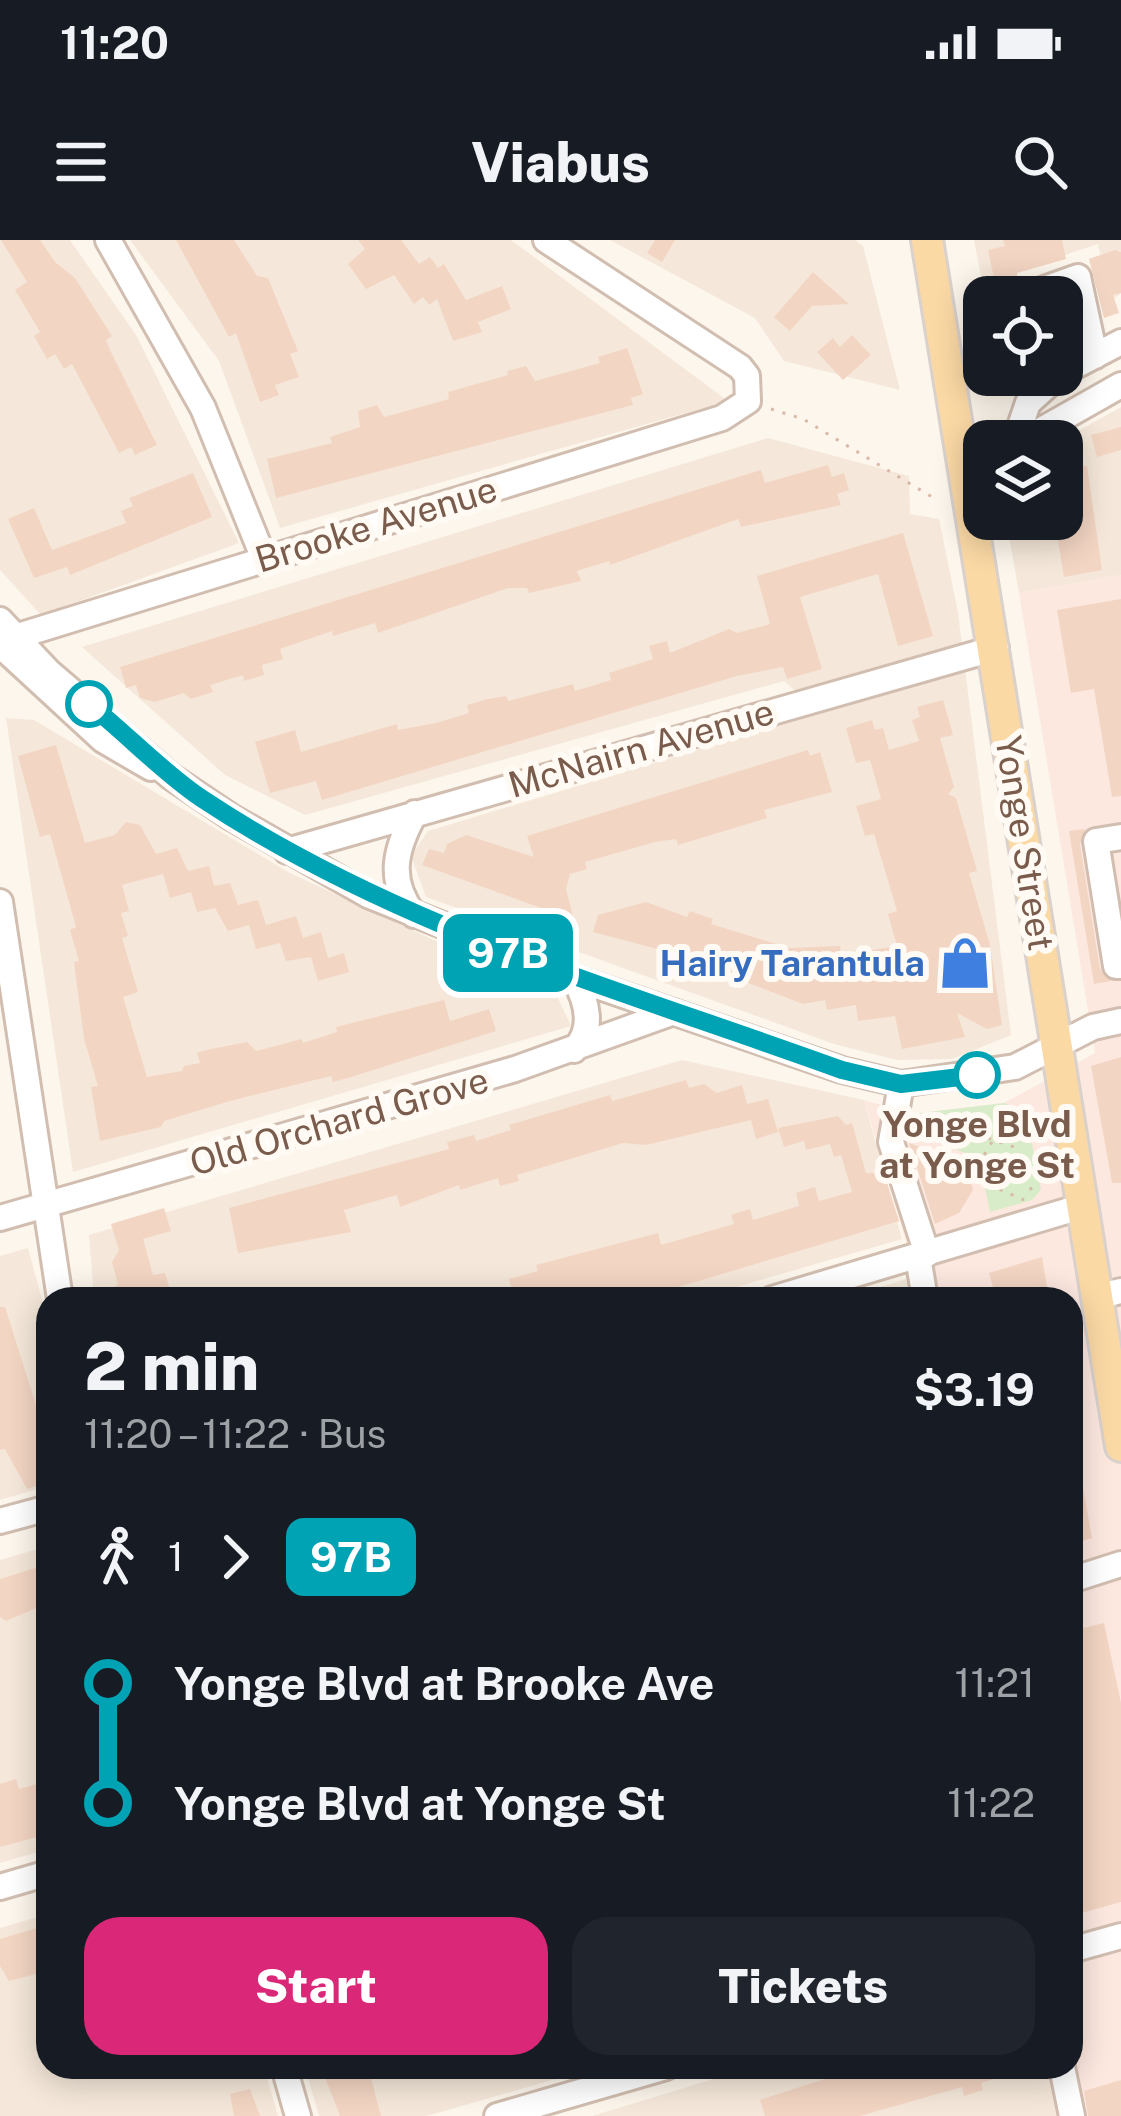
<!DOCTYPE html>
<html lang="en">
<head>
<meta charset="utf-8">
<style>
	:root { --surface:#171b24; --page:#20242c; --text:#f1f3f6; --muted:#9ea1a6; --accent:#db2777 }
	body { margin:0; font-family:"Public Sans",sans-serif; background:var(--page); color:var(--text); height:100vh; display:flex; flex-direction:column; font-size:45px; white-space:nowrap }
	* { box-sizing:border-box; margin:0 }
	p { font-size:39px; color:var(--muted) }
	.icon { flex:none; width:66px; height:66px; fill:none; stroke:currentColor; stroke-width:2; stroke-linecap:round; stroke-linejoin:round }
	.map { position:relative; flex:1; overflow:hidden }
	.details { position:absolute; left:36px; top:1047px; width:1047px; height:792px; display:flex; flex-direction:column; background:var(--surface); border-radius:36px; box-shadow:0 6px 30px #0003 }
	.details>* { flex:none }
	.badge { padding:0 24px; border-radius:18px; font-size:42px; line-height:78px }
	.fabs { position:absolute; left:963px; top:36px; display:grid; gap:24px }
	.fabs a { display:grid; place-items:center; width:120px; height:120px; border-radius:24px; background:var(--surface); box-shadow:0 6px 30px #0003; font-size:60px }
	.map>.badge { position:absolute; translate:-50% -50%; box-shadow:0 0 0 6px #fff }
	.legs { display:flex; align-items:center; gap:18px; height:132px; padding:0 48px; font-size:39px }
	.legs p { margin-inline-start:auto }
	.head { display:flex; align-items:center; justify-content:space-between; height:204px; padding:0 48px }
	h1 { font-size:66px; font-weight:800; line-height:90px }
	.action { display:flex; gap:24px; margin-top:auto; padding:24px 48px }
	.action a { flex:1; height:138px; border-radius:36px; background:var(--accent); color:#fff; font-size:48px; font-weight:800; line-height:138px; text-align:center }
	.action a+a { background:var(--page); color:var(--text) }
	ul { padding:0 48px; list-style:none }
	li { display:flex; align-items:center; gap:42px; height:120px; font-size:45px }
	li i { display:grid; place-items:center; width:18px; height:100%; margin:0 15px; background:currentColor }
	li i::after { content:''; width:30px; height:30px; margin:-15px; border:9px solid; border-radius:50%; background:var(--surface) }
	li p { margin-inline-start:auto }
	li:first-child i { background:linear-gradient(#0000 50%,currentColor 0) }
	li:last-child i { background:linear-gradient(currentColor 50%,#0000 0) }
	.status { display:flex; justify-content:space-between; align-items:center; height:84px; padding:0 60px; background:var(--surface); direction:ltr }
	.status svg { height:33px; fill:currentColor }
	header { display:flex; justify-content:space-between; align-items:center; height:156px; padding:0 48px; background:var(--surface); font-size:54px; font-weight:800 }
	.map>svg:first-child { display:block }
	.residential { fill:#f5e8da }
	.commercial { fill:#fde8e0 }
	.green { fill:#d8ecc9 }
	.building { fill:#f3d5c3 }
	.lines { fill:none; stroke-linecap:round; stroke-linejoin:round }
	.minor-casing { stroke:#d1beb0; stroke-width:30 }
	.major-casing { stroke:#dad1cd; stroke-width:36 }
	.path { stroke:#d9b8a5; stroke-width:3; stroke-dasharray:3 9; stroke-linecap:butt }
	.minor { stroke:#fff; stroke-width:24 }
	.major { stroke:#fbd9a5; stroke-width:30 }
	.line-1-casing { stroke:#fff; stroke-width:27 }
	.line-1 { stroke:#00a3b4; stroke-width:18 }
	.stop-1-dot { fill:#fff; stroke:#00a3b4; stroke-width:6 }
	.labels { text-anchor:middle; stroke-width:12; stroke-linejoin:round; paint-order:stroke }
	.street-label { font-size:36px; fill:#7a5c4d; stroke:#fffaf3 }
	.shop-label { font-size:36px; font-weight:bold; fill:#366cbe; stroke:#fffaf3; text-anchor:end }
	.stop-label { font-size:36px; font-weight:bold; fill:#7a5c4d; stroke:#fffaf3 }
</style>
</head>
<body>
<div class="status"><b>11:20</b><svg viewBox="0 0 49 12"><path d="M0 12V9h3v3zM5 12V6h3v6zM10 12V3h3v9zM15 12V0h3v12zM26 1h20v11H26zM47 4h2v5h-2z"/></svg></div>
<header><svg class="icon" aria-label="menu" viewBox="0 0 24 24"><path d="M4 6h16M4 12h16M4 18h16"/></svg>Viabus<svg class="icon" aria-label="search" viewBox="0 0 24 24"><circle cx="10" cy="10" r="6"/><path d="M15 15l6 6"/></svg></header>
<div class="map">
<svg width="1121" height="1876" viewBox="0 0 1121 1876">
	<rect width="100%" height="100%" fill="#fdf6ec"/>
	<path class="residential" d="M0,0H70L136,95L239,303L41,375L0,330Z
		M130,0H511L728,161L280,288L219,121Z
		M610,0H855L863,6L900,150L784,121L755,78Z
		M974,0H1121V53L1110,62L1098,4L1011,33L1024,57H985Z
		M1121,167V335L1019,353L1006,279H1062L1060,201Z
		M768,198L909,236L910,274L939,279L958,373L1011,795L952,819L897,820L834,804L426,657L411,616L428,591L820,473L784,441L305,575L225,535L82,407Z
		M6,478L34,480L290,633L558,758L571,786L73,932Z
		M682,820L864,860L902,999L695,1059H94L89,995Z
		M28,1008L48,1082V1246L0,1260V1016Z
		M919,1035L923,1059H843Z
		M48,1306V1609L0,1623V1320Z
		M48,1674V1827H264L278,1876H0V1688Z
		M305,1827H597L427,1876H319Z
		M753,1827H1062L1071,1876H592Z"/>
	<path class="commercial" d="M1121,335V1876H1071V1059H923L864,860L912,874L1004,863L1095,813L1019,353Z"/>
	<path class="green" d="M1004,863L1026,873L1041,950L1032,960L990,972L979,919L920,894L912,874Z"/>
	<path class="building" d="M1,0H40L55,22L75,38L112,96L106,100L110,110L157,205L135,215L131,207L119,213L72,124L64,129L55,114L47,119L34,96L40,92L15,50L27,42Z
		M176,0H234L257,36L268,38L298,111L290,114L299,137L275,145L279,155L260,162L236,93L229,97Z
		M358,0H401L419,24L430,17L438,28L444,24L466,60L502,46L511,69L478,82L482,92L453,101L437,59L429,65L423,57L414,64L394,35L366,49L348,24L365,9Z
		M655,0H675L662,22L647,13Z
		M1003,0H1062L1066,19L1017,33V57H998L988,10L1005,6Z
		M1115,10L1121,12V53L1113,55L1119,73L1104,78L1089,19Z
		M813,32L849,64L812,66L790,91L774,77Z
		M1066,59L1075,102L1062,104V60Z
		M852,95L871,115L843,140L817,112L833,98L840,107Z
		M627,108L643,154L631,158L633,165L276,258L267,219L332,203L330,197L360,187L358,171L377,165L384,177L449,159L448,152L508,135L507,131L526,126L535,141L600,123L598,117Z
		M1121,187V210L1097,217L1091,195Z
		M828,225L832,237L844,233L849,250L837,254L841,265L741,287L738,279L610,325L609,321L577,331L581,341L529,353L527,348H508L378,393L375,383L333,396L332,391L280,409L283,419L262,425L264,435L244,441L243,435L210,445L213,452L191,459L184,453L155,462L140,458L136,445L126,448L120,427L761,230L765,243Z
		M1087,226L1102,330L1064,337L1055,283L1062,279V229Z
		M193,233L212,277L70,335L67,327L34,338L8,279L34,268L52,310L126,283L121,271L133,266L129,258Z
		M903,293L933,396L898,406L878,334L800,357L822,429L787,439L783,427L737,436L322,560L316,541L270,553L255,502L295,490L301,512L397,484L398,490L436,483L469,473L467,465L488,459L506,456L508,461L573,444L575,451L611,440L609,433L653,419L649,406L667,401L670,413L729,389L737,393L770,384L757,336Z
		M1121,359V556L1112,557L1094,449L1071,453L1057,370Z
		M943,460L953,495L940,498L954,547L948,554L956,558L977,631L969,633L990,705L1002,785L987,789L957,773L965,797L902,809L895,776L858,781L856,765L827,770L825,760L803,764L727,735L729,728L593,692L598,675L646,662L687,677L690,671L713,679L711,684L789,708L840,706L841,715L897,706L888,674L897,671L874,594L865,596L856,566L881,559L870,520L856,523L846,488L872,480L875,490L883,488L889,510L919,501L912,480L920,477L917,467Z
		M56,505L85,603L115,595L126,582L140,585L156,614L177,608L188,631L209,626L214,646L230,643L238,665L258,660L266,685L296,676L303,698L321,692L328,718L344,713L349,732L318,741L311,717L286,721L280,703L256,709L249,685L228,691L215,668L197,672L191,652L170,658L163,634L122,645L129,671L121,673L128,696L122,698L138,752L123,757L147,837L182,831L184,826L200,823L197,813L206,810L247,802L256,811L302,799L303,803L337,792L336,787L444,760L450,781L489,769L496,791L348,838L333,842L331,836L230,861L164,881L161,887L100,901L91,847L98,846L84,799L74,722L79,721L70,690L76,687L50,594L40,597L18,516Z
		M808,510L810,516L820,512L832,552L764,570L767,578L678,605L676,599L655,602L585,622L587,629L570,634L566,649L574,680L422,625L429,609L444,613L447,604L466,595L534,617L527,596Z
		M1085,589L1080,604L1100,729L1111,741L1094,744L1069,591Z
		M1121,817V943H1112L1091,826Z
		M686,840L689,848L704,844L717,853L742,845L747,864L768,859L778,892L756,899L751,880L646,905L623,903L517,935L519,941L500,946L498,938L460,950L459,945L400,967L397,955L344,970L351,992L238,1013L229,968L449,909L447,902L474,895L476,901L511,890L509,885L610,855L612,861Z
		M838,876L846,885L852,883L866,933H884L899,981L655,1054L515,1059L509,1039L538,1031L536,1025L658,993L661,1005L734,984L731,975L750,969L753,980L799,966L796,953L815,947L819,961L852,952L841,915L834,917L830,904L806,910L804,901L784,907L778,888Z
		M909,903L951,918L968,931L973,950L959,973L935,984Z
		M164,968L171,991L143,999L153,1035L165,1033L173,1059H87L118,1045L112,1022L119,1010L111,984Z
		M1042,1017L1049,1059H996L989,1033Z
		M0,1067H5L48,1203V1242L27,1249L5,1209L0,1210Z
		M1080,1231L1092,1298L1071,1304V1232Z
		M48,1324V1363L6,1381L0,1377V1339Z
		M1104,1383L1121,1463V1662L1071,1676V1391Z
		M16,1539L19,1549L48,1541V1594L0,1607V1544Z
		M37,1688L39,1695L48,1693V1731L9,1741L0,1726V1699Z
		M321,1827H368L381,1876H340Z
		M862,1827H1019V1831L981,1843L983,1850L964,1856L962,1847L860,1876H765L760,1860Z
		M1121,1840V1876H1088L1084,1851Z
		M250,1849L260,1876H234L230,1854Z"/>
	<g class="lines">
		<g class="minor-casing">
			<path id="minor" d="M108,0L203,168L264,319
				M1033,53L1078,37L1095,116
				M1062,133L1121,102
				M1015,201L1028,163L1059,135
				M1022,201L1121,145
				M0,380L48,431L170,536L231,577L368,655L574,738L842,830L901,844L1015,827L1093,787L1121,781
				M2,401L722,178L748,161L747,136L740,127L546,0
				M0,405L103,500L151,528
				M1121,597L1096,601L1116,726H1121
				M287,611L996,408
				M0,662L60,1059
				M414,675C387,640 395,609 415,573
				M574,738C587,761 595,789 574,810
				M901,844L891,902L927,1014
				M0,978L515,829L674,772
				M918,1017L925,1059
				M1096,1057L1121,1051
				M772,1059L1080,967
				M0,1281L48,1268
				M1071,1340L1121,1324
				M0,1647L48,1633
				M1071,1710L1121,1696
				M284,1827L298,1876
				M1062,1827L1072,1876
				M497,1876L666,1827"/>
		</g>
		<g class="major-casing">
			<path id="major" d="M927,0L1121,1206"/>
		</g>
		<path class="path" d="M771,169L803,179L937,260
			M920,875L1017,908L1033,955
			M1004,899L1018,868
			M992,902L971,937L1024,960"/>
		<use href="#minor" class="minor"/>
		<use href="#major" class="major"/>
	</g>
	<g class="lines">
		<g class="line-1-casing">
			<path id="line-1" d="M89,464C127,494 161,531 201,558C398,689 622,750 842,830L901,844L977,835"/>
		</g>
		<use href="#line-1" class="line-1"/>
	</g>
	<defs>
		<g id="shop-bare" transform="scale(4.14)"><path d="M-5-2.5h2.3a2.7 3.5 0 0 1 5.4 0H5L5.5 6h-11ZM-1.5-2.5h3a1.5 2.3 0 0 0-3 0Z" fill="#3f7fe0" stroke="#fffaf3" stroke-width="2.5" paint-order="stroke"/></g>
	</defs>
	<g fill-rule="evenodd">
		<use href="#shop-bare" x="965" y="723"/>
	</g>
	<g class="stop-1-dot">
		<circle cx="89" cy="464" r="21"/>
		<circle cx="977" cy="835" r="21"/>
	</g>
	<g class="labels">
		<g class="street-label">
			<text transform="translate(376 284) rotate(-17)" y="13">Brooke Avenue</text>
			<text transform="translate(641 508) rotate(-16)" y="13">McNairn Avenue</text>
			<text transform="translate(1025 603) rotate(81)" y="13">Yonge Street</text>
			<text transform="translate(339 881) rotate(-16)" y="13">Old Orchard Grove</text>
		</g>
		<g class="shop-label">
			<text x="925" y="736">Hairy Tarantula</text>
		</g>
		<g class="stop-label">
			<text x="977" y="897">Yonge Blvd<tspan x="977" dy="41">at Yonge St</tspan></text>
		</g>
	</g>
</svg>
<div class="fabs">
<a><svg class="icon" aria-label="locate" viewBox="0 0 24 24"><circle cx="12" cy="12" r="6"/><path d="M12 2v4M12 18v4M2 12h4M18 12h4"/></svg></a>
<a><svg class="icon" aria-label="layers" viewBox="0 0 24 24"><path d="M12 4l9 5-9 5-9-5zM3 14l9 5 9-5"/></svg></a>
</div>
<b class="badge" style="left:508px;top:713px;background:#00a3b4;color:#fff">97B</b>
<section class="details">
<div class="head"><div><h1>2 min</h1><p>11:20 – 11:22 · Bus</p></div><b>$3.19</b></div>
<div class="legs"><svg class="icon" aria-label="walk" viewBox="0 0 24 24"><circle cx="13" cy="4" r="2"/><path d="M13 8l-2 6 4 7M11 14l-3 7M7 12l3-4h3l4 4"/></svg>1<svg class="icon" aria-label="forward" viewBox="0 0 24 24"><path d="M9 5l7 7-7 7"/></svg><b class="badge" style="background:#00a3b4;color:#fff">97B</b></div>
<ul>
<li><i style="color:#00a3b4"></i><b>Yonge Blvd at Brooke Ave</b><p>11:21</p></li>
<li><i style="color:#00a3b4"></i><b>Yonge Blvd at Yonge St</b><p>11:22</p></li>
</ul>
<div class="action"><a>Start</a><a>Tickets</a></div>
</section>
</div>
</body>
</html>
